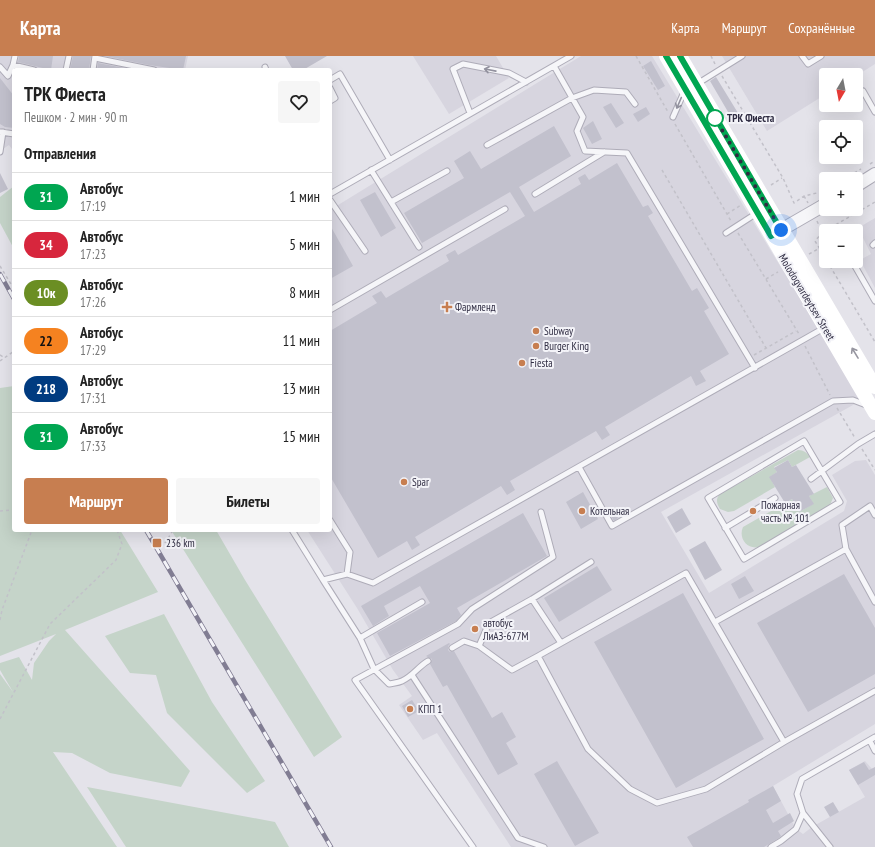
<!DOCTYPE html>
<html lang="ru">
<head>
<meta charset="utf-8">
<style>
	:root { --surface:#fff; --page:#f6f6f6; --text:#222; --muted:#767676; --line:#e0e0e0; --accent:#c77e50 }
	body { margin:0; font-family:"PT Sans Narrow",sans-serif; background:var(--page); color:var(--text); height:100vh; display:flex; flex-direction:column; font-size:15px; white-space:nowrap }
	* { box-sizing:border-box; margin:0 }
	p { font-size:13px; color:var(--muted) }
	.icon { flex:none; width:22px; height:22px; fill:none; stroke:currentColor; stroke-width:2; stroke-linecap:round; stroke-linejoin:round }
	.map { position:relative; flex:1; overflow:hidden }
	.side { position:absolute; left:12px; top:12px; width:320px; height:464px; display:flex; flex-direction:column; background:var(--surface); border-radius:4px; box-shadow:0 4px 16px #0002 }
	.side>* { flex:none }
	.badge { padding:0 8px; border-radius:13px; font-size:14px; line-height:26px }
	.needle { width:26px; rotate:190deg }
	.tools { position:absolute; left:819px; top:12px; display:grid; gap:8px }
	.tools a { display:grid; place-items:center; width:44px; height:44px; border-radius:4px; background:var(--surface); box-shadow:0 4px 16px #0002; font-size:20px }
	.you { position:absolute; width:20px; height:20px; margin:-10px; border:3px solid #fff; border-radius:50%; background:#1a73e8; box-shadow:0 0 0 6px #1a73e833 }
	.map>.badge { position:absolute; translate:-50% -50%; box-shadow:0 0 0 2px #fff }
	h2 { padding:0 12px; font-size:15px; line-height:36px }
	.round { display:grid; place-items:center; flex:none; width:42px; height:42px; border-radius:4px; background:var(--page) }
	.head { display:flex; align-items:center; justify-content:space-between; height:68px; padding:0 12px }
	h1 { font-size:19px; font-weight:600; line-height:30px }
	.primary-button { display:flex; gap:8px; margin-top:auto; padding:8px 12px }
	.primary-button a { flex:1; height:46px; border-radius:4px; background:var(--accent); color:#fff; font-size:16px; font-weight:600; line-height:46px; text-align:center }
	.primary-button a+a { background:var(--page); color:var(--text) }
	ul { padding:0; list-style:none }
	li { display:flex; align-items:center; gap:12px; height:48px; padding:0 12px; border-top:1px solid var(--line) }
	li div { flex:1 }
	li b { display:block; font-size:15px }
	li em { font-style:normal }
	li .badge { min-width:44px; font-weight:700; text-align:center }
	header { display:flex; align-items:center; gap:24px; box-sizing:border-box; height:56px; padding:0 20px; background:var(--accent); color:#fff }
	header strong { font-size:19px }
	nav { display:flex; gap:22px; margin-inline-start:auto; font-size:14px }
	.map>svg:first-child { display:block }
	.built { fill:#d7d5df }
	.green { fill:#c5d4c9 }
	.building { fill:#c2c1cd }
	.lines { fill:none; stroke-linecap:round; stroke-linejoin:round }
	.service-casing { stroke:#aeacb8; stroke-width:7 }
	.tertiary-casing { stroke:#aeacb8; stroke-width:14 }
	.path { stroke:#c2c1c9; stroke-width:1.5; stroke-dasharray:3 3; stroke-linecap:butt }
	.service { stroke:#f6f6f9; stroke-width:5 }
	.tertiary { stroke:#f6f6f9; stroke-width:12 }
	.secondary { stroke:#fff; stroke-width:14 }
	.rail-casing { stroke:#817d93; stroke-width:4.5 }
	.rail { stroke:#f3f3f8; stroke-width:3; stroke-dasharray:9; stroke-linecap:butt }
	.oneway { stroke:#92919e }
	.oneway2 { stroke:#9796a0 }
	.line-casing { stroke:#fff; stroke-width:9 }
	.line { stroke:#00a651; stroke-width:6 }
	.walk { stroke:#2f2c42; stroke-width:4; stroke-dasharray:0 7.2 }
	.stop-dot { fill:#fff; stroke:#00a651; stroke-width:2 }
	.poi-dot { fill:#c77e50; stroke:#f3f3f8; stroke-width:1.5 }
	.labels { text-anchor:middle; stroke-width:4; stroke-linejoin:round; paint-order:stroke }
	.stop-label { font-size:11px; font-weight:bold; fill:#2f2c42; stroke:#f3f3f8; text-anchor:start }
	.street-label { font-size:11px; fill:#2f2c42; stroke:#f3f3f8 }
	.poi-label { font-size:11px; fill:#2f2c42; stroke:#f3f3f8; text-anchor:start }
</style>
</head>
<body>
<header>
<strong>Карта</strong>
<nav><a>Карта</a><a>Маршрут</a><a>Сохранённые</a></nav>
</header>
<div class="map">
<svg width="875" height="791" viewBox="0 0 875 791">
	<rect width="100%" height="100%" fill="#e4e3ea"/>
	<path class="built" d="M0,0H188L185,14H14V96L9,89L0,95Z
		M413,0H496L509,22L449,58Z
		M581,0H652L862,344L661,456L709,537L844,455L847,445L832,419L855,405L866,404L875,419V668L773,730L796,773L803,778L812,771L865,741L849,714L865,705L873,714L875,712V791H511L437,677L423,684L399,649L412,640L393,614L357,552L307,474H330V154Z
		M722,0H875V8L856,20L826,19V38L767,75Z
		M875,162V232L860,204L871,198L858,172Z"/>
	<path class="green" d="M14,130V193L0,167V141Z
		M14,330V474H120L158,536L65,574L190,715L181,731L110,717L72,697L53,696L117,791H0V618L13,636L0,614V607L19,601L32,624L34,607L49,585L56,578L0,600V332Z
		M798,394C804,394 807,397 810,401L792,411L788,404L774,411L777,416L770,421L775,431L734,455L728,456L720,453C717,448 715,443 720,438Z
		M827,431L833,442L830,449L759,491C747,494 738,482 743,471L792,443L799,456L813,448L809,440Z
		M171,474H216L245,524L342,681L314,701Z
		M164,558L212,646L265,725L247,737L167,657L156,619L130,617L105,580Z
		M87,731L275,766L289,791H126Z"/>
	<path class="building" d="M19,0H53L51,14L18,6Z
		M73,0H91L89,14H70Z
		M105,0H186L183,14L149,9Z
		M285,0H327L303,14H293Z
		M651,5L665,30L658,34L643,10Z
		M98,7L134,14H97Z
		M716,21L738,57L731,61L710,25Z
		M0,22L14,40V72L5,71L0,68Z
		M611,47L624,67L616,72L603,51Z
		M646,51L650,58L638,66L633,58Z
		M593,65L602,83L592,88L583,72Z
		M554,70L571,100L519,131L534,156L581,128L578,122L585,118L589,124L617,107L643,151L648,149L653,157L648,160L692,235L697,232L709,252L704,255L729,298L700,315L706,325L696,330L691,320L605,371L610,379L602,384L596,375L510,425L515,434L507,439L501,430L415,481L420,489L412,494L407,485L378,502L330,420V275L377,247L372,240L381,235L386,242L449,205L446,199L455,194L458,199L525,160L510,136L422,187L404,157L464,122L454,105L470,95L481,113Z
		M0,117L8,133L0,137Z
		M375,136L396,172L381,181L360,144Z
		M330,169L353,210L330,223Z
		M788,404L792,411L796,409L814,438L809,440L814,448L799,456L792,443L785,447L769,421L777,416L774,412Z
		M583,436L598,463L581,473L566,446Z
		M682,452L691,468L676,477L667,461Z
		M614,455L618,462L614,465L610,458Z
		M523,457L547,500L457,552L461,559L456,565L390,600L377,577L430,547L420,530L384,550L389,560L373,570L361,550Z
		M705,485L722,514L705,524L689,494Z
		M597,510L612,534L559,566L544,542Z
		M844,518L875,572V618L808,656L757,567Z
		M745,520L754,535L739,543L731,528Z
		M683,537L764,683L676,732L594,586Z
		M449,587L450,588L448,590V594L450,596L454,595L492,662L502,656L516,681L506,687L518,708L498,719L447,629L443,631L430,608L432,603L426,600Z
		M412,644L419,655L408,661L402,650Z
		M557,705L599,777L575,790L534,718Z
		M864,706L869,714L875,711V719L858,729L849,714Z
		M773,730L781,745L766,754L773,767L790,757L794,765L778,775L781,780L779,782L764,791H693L687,781L749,746L748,744Z
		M833,746L839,756L830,761L824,751Z"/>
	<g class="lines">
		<g class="service-casing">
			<path id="service" d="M802,0L808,8L821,0
				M95,2L154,14
				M13,9L34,14
				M554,10L583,61L577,75L585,95L627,97L755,312
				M0,11L8,20L13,9L15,0
				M265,11L266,14
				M66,14L69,0
				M93,14L95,0
				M330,24L340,18L390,104
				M697,28L742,0
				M330,32L335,42L330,45
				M863,35L875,56
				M470,57L453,13L463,8L509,17L526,26
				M673,61L684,36
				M1,76L14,78
				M487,89L572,42L594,34L626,36L635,48
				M0,96L3,76
				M371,114L419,191
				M330,138L571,0
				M535,138L604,96
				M330,144L365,195
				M391,146L447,115
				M726,177L757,157
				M873,189L875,187
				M852,205L875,245
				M330,254L505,153
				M804,385L840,446L744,503L708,442Z
				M579,411L612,470L833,345L853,344L866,349
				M811,423L858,388L875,378
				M330,464L350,496L347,518
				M725,472L775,442
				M292,474L323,524L347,518L373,527L824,272
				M846,493L842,469L870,450L875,459
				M323,524L360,582L374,613L389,628C393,627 398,627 402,625C413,620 419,610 428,605
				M532,543L561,587
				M715,566L846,493L875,546
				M360,582L422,546
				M479,590L489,567L532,543L591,506
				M452,592L464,585L479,590L512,614L538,600
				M412,619L518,782L544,791
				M870,685L875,695
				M784,686L686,517L538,600L588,693L630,733L657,747L706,733L784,686L875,635
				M473,791L355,624L458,568L472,553L553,501L541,456
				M771,791L781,785L796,773L803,757
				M830,791L803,757L797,738L802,723L875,681"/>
		</g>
		<g class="tertiary-casing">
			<path id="tertiary" d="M856,130L875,118
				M781,174L826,148"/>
		</g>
		<path class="path" d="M636,0L668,56
			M711,0L715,8
			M722,20L783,122L794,147L804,140L821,136L826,133
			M675,68L731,165
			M870,108L875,105
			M662,114L766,292
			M844,123L861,113
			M771,129L782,122
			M804,140L808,147
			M727,158L741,149
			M817,165L822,176
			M738,177L799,278
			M809,198L820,192
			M826,203L815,185L823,176L875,146
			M827,205L875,286
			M0,210L14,233
			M766,223L778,216
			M805,290L830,339
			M0,299L5,302
			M754,299L796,275
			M0,305L14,295
			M837,352L855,382
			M862,393L875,414
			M0,455L14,454
			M159,489L166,486L173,474
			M0,564L2,554L32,474
			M0,663L50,568L116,504L122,488L117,474"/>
		<use href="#service" class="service"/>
		<use href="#tertiary" class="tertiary"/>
		<path class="secondary" d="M666,0L875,357
			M680,0L875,331"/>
		<g class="rail-casing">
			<path id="rail" d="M0,218L14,243
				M146,474L331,791"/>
		</g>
		<use href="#rail" class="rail"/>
	</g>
	<defs><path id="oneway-shaft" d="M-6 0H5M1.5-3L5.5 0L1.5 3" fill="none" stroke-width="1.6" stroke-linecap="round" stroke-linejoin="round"/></defs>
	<g class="oneway">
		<use href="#oneway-shaft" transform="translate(490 14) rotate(-169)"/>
		<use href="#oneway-shaft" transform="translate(679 47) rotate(113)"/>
	</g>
	<use class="oneway2" href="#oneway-shaft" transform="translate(855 297) rotate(-121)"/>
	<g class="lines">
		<g class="line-casing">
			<path id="line" d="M666,0L771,180L781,174L680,0"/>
		</g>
		<use href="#line" class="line"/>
		<path class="walk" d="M715,62L781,174"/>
	</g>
	<circle class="stop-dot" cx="715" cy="62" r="8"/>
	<g class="poi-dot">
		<path d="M445 245h4v4h4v4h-4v4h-4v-4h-4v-4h4z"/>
		<circle cx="536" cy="275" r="4"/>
		<circle cx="536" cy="290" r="4"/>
		<circle cx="522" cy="307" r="4"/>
		<circle cx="404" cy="426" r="4"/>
		<circle cx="582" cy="455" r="4"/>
		<circle cx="753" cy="455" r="4"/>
		<rect x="152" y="482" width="10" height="10" rx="2"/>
		<circle cx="475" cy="573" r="4"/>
		<circle cx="410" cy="653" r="4"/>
	</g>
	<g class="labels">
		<g class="stop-label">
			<text x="727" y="66">ТРК Фиеста</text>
		</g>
		<g class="street-label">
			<text transform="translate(807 241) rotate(59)" y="4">Molodogvardeytsev Street</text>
		</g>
		<g class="poi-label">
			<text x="455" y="255">Фармленд</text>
			<text x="544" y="279">Subway</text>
			<text x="544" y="294">Burger King</text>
			<text x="530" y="311">Fiesta</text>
			<text x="412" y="430">Spar</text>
			<text x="761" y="453">Пожарная<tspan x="761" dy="13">часть № 101</tspan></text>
			<text x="590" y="459">Котельная</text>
			<text x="166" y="491">236 km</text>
			<text x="483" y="571">автобус<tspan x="483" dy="13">ЛиАЗ-677М</tspan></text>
			<text x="418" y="657">КПП 1</text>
		</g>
	</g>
</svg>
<div class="tools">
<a><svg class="needle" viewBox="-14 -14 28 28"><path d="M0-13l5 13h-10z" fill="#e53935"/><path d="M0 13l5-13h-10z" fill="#767676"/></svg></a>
<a><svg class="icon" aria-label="locate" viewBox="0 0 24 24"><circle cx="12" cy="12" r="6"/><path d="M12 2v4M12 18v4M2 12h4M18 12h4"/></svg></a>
<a>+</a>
<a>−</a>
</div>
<div class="you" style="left:781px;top:174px"></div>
<section class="side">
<div class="head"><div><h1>ТРК Фиеста</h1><p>Пешком · 2 мин · 90 m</p></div><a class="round"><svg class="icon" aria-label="heart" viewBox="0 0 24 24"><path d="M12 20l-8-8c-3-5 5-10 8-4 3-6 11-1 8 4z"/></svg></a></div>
<h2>Отправления</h2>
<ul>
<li><span class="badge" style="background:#00a651;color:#fff">31</span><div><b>Автобус</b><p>17:19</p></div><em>1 мин</em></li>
<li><span class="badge" style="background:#d7263d;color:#fff">34</span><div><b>Автобус</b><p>17:23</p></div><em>5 мин</em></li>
<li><span class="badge" style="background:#6b8e23;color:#fff">10к</span><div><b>Автобус</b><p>17:26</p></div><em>8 мин</em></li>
<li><span class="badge" style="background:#f58220;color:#111">22</span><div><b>Автобус</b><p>17:29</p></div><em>11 мин</em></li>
<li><span class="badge" style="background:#003b80;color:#fff">218</span><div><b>Автобус</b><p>17:31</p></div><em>13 мин</em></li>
<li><span class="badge" style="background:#00a651;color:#fff">31</span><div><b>Автобус</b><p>17:33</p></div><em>15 мин</em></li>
</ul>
<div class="primary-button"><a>Маршрут</a><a>Билеты</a></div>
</section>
</div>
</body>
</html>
